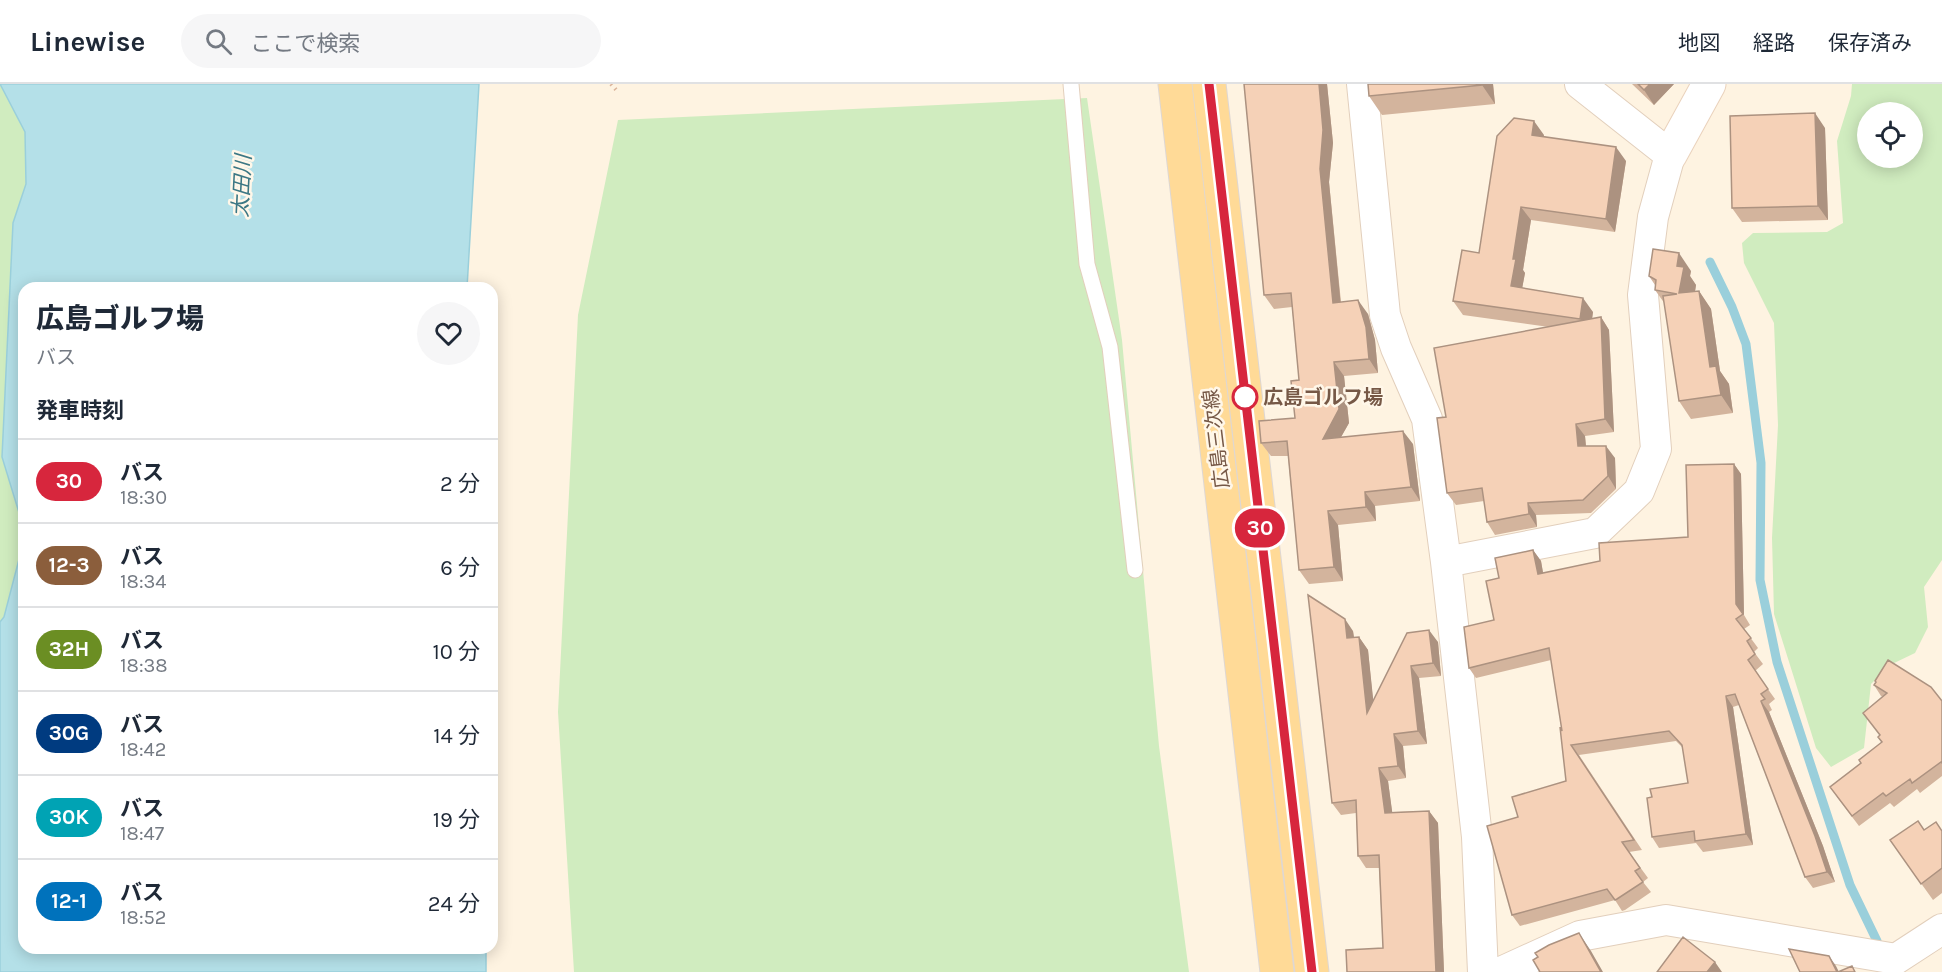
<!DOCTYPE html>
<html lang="ja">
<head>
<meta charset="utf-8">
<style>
	:root { --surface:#fff; --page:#f6f6f7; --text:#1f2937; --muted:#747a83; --line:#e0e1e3 }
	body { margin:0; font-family:Karla,"Noto Sans JP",sans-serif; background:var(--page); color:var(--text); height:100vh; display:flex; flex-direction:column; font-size:22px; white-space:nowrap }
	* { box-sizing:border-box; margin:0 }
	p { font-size:20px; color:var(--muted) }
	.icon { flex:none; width:33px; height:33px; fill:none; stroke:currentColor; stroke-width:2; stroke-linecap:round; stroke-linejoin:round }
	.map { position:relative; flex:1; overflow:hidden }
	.panel { position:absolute; left:18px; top:198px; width:480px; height:672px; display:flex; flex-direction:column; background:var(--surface); border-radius:18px; box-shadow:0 3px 15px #0003 }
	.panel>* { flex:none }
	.badge { padding:0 12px; border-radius:20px; font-size:21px; line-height:39px }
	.buttons { position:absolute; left:1857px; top:18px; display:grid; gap:12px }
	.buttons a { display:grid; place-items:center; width:66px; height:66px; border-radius:50%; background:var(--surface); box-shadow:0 3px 15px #0003; font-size:30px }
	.map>.badge { position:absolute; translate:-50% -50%; box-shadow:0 0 0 3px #fff }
	h2 { padding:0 18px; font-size:22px; line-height:54px }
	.round { display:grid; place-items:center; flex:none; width:63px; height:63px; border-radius:32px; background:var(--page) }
	.head { display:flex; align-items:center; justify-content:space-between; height:102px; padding:0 18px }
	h1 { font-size:28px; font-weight:800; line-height:45px }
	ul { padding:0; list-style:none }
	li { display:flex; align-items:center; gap:18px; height:84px; padding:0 18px; border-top:2px solid var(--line) }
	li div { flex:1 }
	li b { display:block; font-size:22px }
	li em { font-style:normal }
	li .badge { min-width:66px; font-weight:700; text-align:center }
	header { display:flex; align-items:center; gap:36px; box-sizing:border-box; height:84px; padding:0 30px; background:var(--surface); border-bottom:2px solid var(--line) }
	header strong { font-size:28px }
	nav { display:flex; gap:33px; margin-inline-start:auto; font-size:21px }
	.search { width:420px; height:54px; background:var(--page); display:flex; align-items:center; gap:15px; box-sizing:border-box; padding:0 21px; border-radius:33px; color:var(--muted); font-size:22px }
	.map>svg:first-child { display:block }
	.green { fill:#d0ecbf; fill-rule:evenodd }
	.water { fill:#b4e0e8; stroke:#9acfdb; stroke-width:1.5 }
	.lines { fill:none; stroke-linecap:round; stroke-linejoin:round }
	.stream { stroke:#9acfdb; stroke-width:9 }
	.lane-casing { stroke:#e2cfbc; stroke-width:17 }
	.street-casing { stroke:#e2cfbc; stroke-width:32 }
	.secondary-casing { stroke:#ead2bc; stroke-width:35 }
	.primary-casing { stroke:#ded7d3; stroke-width:35 }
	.path { stroke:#dab49a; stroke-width:4; stroke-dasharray:1.5 4.5; stroke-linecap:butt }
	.lane { stroke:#fff; stroke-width:15 }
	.street { stroke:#fff; stroke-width:30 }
	.secondary { stroke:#fff; stroke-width:33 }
	.primary { stroke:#ffda97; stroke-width:33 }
	.wall { fill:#d3b49d }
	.shaded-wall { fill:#ac9280 }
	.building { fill:#f5d1b7; stroke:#ac9280; stroke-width:1.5 }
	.line-casing { stroke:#fff; stroke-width:14 }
	.line { stroke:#d7263d; stroke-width:9 }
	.stop-dot { fill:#fff; stroke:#d7263d; stroke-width:3 }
	.labels { text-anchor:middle; stroke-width:5; stroke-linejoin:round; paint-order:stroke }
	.stop-label { font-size:20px; font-weight:bold; fill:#765846; stroke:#fff7e9; text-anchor:start }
	.street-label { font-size:20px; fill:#765846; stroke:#fff7e9 }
	.water-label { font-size:21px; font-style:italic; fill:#3b7784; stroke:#fff7e9 }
</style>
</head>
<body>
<header>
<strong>Linewise</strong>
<div class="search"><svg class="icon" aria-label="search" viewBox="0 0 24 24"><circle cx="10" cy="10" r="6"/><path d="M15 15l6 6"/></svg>ここで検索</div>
<nav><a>地図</a><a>経路</a><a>保存済み</a></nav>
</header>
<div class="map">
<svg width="1942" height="888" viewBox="0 0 1942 888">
	<rect width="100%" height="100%" fill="#fef3e1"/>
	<path class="green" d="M0,0L25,48L26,100L13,139L2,373L24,445V456L4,533L0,538Z
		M1852,0H1942V476L1924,503L1928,543L1915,569L1890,581L1871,600L1864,664L1831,683L1816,664L1774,530L1772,454L1778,341L1774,239L1744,179L1742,159L1753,149L1827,148L1843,139L1837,57L1851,12ZM1868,28H1912V74H1868Z
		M1087,14L1122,256L1159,662L1189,888H574L558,628L578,231L618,36Z"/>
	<path class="water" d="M0,0H479L467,204H24V445L2,373L13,139L26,100L25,48Z
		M24,456V864H486V888H0V538L4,533Z"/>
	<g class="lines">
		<path class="stream" d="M1710,178L1732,223L1746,260L1761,379L1760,496L1777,578L1850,801L1877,857"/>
		<g class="lane-casing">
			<path id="lane" d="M1071,0L1087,180L1110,263L1135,486"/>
		</g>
		<g class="street-casing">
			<path id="street" d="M1362,0L1385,231L1396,264L1427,335L1446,478L1477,753L1483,888
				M1446,478L1595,449L1639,407L1656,365L1643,211L1653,133L1670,71L1580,0
				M1501,888L1580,852L1666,836L1896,875L1942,845"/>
		</g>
		<g class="secondary-casing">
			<path id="secondary" d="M1670,71L1709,0"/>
		</g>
		<g class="primary-casing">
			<path id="primary" d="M1175,0L1277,888
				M1209,0L1312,888"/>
		</g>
		<path class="path" d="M611,0L618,8"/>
		<use href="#lane" class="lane"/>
		<use href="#street" class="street"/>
		<use href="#secondary" class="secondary"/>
		<use href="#primary" class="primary"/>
	</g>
	<path class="wall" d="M1244,0H1327L1333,59L1329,98L1341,218L1368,230L1375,256L1378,289L1344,292L1349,339L1341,353L1413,360L1420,417L1375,422L1376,437L1338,441L1343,497L1309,500L1299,486L1288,372H1271L1261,359L1295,334L1299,296L1292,223L1274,225L1264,211Z
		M1493,0L1495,20L1382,31L1369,12Z
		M1632,0H1674L1654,21Z
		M1825,44L1828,136L1742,138L1732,124Z
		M1544,51L1543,52L1626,77L1615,148L1531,136L1523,186L1525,189L1522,204L1593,228L1592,235L1601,233L1609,246L1614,348L1585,352L1586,362L1615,374L1616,405L1591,429L1536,431L1537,443L1495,451L1487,438L1484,417L1456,421L1447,409L1446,333L1549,243L1463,231L1453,217Z
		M1691,187L1690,192L1696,201L1695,207H1699L1711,225L1720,287L1729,300L1733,329L1691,335L1679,317L1665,220L1655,206V201L1649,192Z
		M1734,380L1741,390L1744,531L1750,541L1744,545L1758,564L1754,568L1763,580L1755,587L1775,615L1769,620L1772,626L1769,628L1823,762L1835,798L1813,804L1805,793L1739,621L1733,623L1753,761L1703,768L1696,759L1659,764L1652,753V713L1688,699L1683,664L1676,657L1579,671L1642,766L1629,768L1648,794L1643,798L1651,808L1625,826L1622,827L1615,816L1520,842L1512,831L1518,733L1566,697L1562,647L1551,576L1476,594L1469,584L1494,536L1499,494L1533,466L1541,477L1543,489L1600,477L1688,453Z
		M1353,547L1354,554L1359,553L1368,566L1373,617L1407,549L1438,558L1441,592L1419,594L1427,660L1403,662L1406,694L1388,697L1392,728L1429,727L1438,739L1444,888H1347L1383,864L1379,784H1366L1358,772L1356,729L1341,731L1332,719Z
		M1875,597L1942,617V692L1920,709L1917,705L1894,723L1890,719L1859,742L1837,713L1861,679L1882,658L1880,651L1883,613L1881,612L1874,601L1876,599Z
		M1924,746L1942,747V809L1933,816L1890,756Z"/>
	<path class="shaded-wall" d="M1319,0H1327L1333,59L1329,98L1342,233L1333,219L1320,85Z
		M1482,0H1493L1495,20L1482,1Z
		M1650,0H1674L1654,21L1644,6Z
		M1815,29L1825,44L1828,136L1818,122Z
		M1534,37L1544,51L1542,64L1532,51Z
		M1616,63L1626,77L1615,148L1606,135Z
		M1521,123L1531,136L1523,186L1525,189L1520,216L1511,202L1513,175Z
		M1679,169L1691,187L1690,192L1696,201L1692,227L1679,209L1677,182Z
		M1699,207L1711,225L1720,287L1729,300L1733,329L1721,311L1710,283Z
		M1583,214L1593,228L1590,249L1580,235Z
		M1358,216L1368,230L1375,256L1378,289L1369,275Z
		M1601,233L1609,246L1614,348L1605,335Z
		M1334,278L1344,292L1349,339L1332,369L1323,355Z
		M1576,340L1585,352L1587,374L1578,362Z
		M1403,347L1413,360L1420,417L1411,403Z
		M1606,362L1615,374L1616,405L1608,392Z
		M1734,380L1741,390L1744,531L1736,520Z
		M1365,408L1375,422L1376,437L1366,423Z
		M1528,419L1536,431L1537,443L1529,430Z
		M1328,427L1338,441L1343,497L1334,483Z
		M1533,466L1541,477L1545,500L1538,490Z
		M1345,535L1353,547L1356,567L1347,554Z
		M1429,546L1438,558L1441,592L1433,579Z
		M1359,553L1368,566L1376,642L1367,629Z
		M1411,582L1419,594L1427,660L1418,647Z
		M1726,612L1733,623L1753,761L1746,750Z
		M1761,617L1769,628L1823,762L1835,798L1827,788Z
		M1394,650L1403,662L1406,694L1398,682Z
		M1379,684L1388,697L1394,741L1385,729Z
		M1429,727L1438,739L1444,888H1436Z
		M1579,849L1591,867L1603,888H1601Z
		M1829,872L1836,882L1839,888H1837Z
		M1715,878L1722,888H1707Z"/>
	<path class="building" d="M1244,0H1319L1323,46L1320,85L1333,219L1358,216L1366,243L1369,275L1334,278L1339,325L1323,355L1403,347L1411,403L1365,408L1366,423L1328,427L1334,483L1299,486L1287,357L1261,359L1259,337L1295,334L1291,297L1299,296L1291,209L1264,211Z
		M1368,0H1482V1L1369,12Z
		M1638,0H1650L1644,6Z
		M1815,29L1818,122L1732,124L1730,32Z
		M1514,34L1534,37L1532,51L1616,63L1606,135L1521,123L1513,175H1516L1511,202L1583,214L1580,235L1453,217L1462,166L1479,169L1497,52Z
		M1653,165L1679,169L1677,182L1684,183L1679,209L1699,207L1710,283L1716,282L1721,311L1679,317L1663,212L1677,210L1655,206L1656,196L1649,192Z
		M1601,233L1605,335L1576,340L1578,362H1606L1608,392L1583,416L1528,419L1529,430L1487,438L1482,404L1447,409L1437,334L1446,333L1434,264Z
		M1734,380L1736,520L1743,530L1736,535L1751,554L1747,557L1755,570L1748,576L1768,605L1761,610L1765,615L1761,617L1815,752L1827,788L1805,793L1735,610L1726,612L1746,750L1695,757L1694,747L1652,753L1647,714L1652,713L1650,705L1688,699L1682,661L1669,647L1571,661L1634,756L1622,758L1640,784L1635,787L1643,798L1617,815L1615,816L1607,805L1512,831L1487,742L1518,733L1512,713L1566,697L1560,643L1562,647L1549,564L1469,584L1464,543L1494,536L1486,497L1499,494L1495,474L1533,466L1538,490L1600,477L1599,459L1688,453L1686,381Z
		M1308,511L1345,535L1347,554L1359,553L1367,629L1407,549L1429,546L1433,579L1411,582L1418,647L1394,650L1398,682L1379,684L1385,729L1429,727L1436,888H1347L1346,866L1383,864L1379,771L1358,772L1356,716L1332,719Z
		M1888,576L1931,603L1942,617V679L1941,678L1912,699L1910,695L1886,712L1883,709L1852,732L1830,703L1861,679L1859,676L1882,658L1878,653L1880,651L1863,629L1887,609L1874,601L1876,598L1875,597Z
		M1918,737L1924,746L1936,738L1942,747V784L1921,800L1890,756Z
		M1579,849L1601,888H1540L1533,876L1538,873L1535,869L1549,861Z
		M1683,853L1715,878L1707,888H1657Z
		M1789,865L1829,872L1837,888H1800Z
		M1852,882L1855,888H1838Z"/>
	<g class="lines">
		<g class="line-casing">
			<path id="line" d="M1209,0L1312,888"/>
		</g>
		<use href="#line" class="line"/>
	</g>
	<circle class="stop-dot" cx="1245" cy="313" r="12"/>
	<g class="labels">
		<g class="stop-label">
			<text x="1263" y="320">広島ゴルフ場</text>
		</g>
		<g class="street-label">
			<text transform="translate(1216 355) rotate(-97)" y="7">広島三次線</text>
		</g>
		<g class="water-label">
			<text transform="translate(242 102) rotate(-87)" y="7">太田川</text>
		</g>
	</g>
</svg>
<div class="buttons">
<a><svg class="icon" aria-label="locate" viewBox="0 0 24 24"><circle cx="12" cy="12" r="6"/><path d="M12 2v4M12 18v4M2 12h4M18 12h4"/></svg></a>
</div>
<b class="badge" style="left:1260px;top:444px;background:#d7263d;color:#fff">30</b>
<section class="panel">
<div class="head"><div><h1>広島ゴルフ場</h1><p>バス</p></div><a class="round"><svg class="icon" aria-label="heart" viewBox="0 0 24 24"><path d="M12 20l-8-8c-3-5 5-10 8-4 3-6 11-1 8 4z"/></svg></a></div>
<h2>発車時刻</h2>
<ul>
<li><span class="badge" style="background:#d7263d;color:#fff">30</span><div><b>バス</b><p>18:30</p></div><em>2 分</em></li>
<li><span class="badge" style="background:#8b5e3c;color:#fff">12-3</span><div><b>バス</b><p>18:34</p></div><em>6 分</em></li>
<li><span class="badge" style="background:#6b8e23;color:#fff">32H</span><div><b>バス</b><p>18:38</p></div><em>10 分</em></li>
<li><span class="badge" style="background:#003b80;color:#fff">30G</span><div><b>バス</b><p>18:42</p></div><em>14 分</em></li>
<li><span class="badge" style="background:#00a3b4;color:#fff">30K</span><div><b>バス</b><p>18:47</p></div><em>19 分</em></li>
<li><span class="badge" style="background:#0072bc;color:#fff">12-1</span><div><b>バス</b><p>18:52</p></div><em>24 分</em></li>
</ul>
</section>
</div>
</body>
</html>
